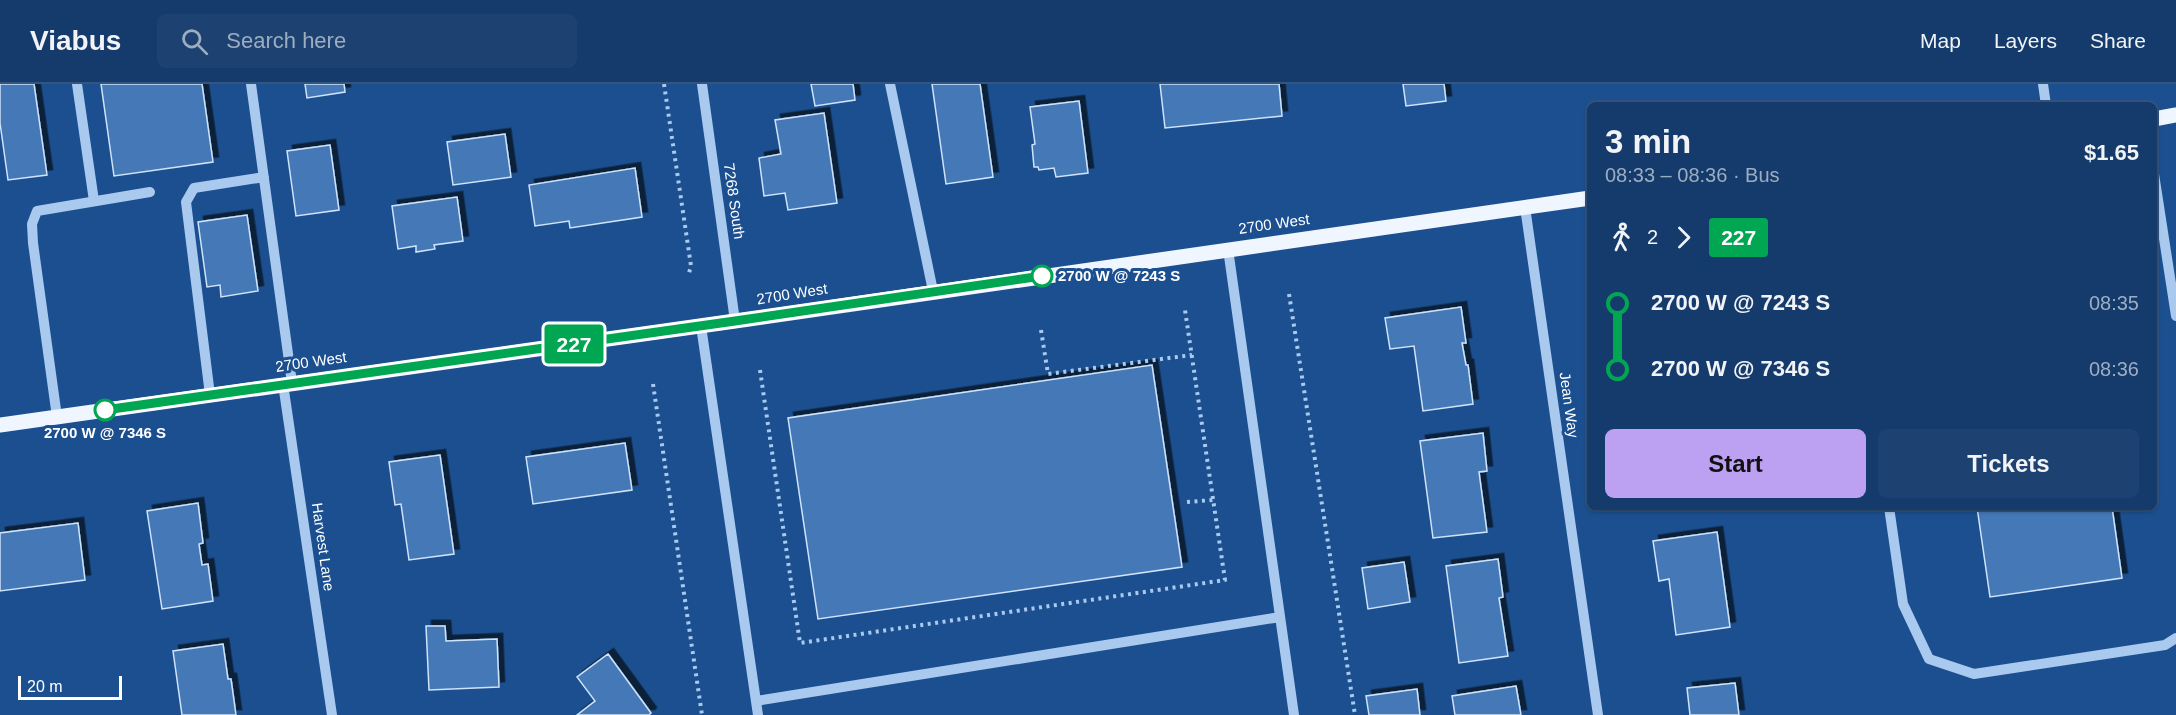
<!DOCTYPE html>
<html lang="en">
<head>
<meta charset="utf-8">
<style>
	:root { --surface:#143b6b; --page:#1d4271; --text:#f1f3f6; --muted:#9dadc1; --line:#33557e; --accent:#bca0f2 }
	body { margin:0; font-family:Arial,sans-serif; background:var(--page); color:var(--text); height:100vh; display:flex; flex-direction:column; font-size:22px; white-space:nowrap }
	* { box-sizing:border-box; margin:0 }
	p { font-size:20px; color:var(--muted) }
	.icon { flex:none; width:33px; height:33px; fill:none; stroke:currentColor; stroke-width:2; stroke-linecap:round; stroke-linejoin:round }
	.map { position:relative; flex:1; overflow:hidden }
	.drawer { position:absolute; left:1587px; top:18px; width:570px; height:408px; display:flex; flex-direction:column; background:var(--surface); border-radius:9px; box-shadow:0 2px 4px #0004,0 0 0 2px var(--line) }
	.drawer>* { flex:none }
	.badge { padding:0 12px; border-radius:4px; font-size:21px; line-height:39px }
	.scale { position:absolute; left:18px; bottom:15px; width:104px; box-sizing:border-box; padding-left:6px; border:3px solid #fff; border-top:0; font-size:16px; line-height:21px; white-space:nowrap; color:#fff; -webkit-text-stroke:4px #1b4f8f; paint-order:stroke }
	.map>.badge { position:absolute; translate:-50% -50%; box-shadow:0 0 0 3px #fff }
	.legs { display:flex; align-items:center; gap:9px; height:66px; padding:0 18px; font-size:20px }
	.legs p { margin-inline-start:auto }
	.headline { display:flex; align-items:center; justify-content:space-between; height:102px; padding:0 18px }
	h1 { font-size:33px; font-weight:600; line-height:45px }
	.action { display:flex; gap:12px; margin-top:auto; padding:12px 18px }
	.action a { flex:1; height:69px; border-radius:9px; background:var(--accent); color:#111; font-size:24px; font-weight:600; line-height:69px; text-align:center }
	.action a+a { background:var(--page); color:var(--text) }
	ul { padding:0 18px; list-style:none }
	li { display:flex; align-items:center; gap:21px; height:66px; font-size:22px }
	li i { display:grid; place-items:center; width:9px; height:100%; margin:0 8px; background:currentColor }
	li i::after { content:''; width:15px; height:15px; margin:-8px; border:4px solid; border-radius:50%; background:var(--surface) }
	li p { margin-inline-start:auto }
	li:first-child i { background:linear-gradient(#0000 50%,currentColor 0) }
	li:last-child i { background:linear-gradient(currentColor 50%,#0000 0) }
	header { display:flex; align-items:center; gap:36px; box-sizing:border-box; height:84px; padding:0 30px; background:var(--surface); border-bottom:2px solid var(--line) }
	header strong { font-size:28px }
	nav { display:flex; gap:33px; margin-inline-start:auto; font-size:21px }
	.search { width:420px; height:54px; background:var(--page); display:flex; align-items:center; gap:15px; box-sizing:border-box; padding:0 21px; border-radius:9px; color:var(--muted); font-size:22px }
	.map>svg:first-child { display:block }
	.building { fill:#4478b7; stroke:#cfe3fa; stroke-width:1.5; filter:url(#shadow) }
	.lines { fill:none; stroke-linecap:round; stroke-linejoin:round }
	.path { stroke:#a9c9ee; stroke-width:4; stroke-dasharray:3 4.5; stroke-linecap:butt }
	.minor { stroke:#a9c9ee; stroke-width:10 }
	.major { stroke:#f0f6ff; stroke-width:15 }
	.line-1-casing { stroke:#fff; stroke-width:14 }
	.line-1 { stroke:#00a651; stroke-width:9 }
	.stop-1-dot { fill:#fff; stroke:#00a651; stroke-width:3 }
	.labels { text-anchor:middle; stroke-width:6; stroke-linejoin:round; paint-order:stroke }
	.street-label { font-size:15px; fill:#fff; stroke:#1b4f8f }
	.stop-label { font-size:15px; font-weight:bold; fill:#fff; stroke:#1b4f8f; text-anchor:start }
</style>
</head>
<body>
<header>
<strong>Viabus</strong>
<div class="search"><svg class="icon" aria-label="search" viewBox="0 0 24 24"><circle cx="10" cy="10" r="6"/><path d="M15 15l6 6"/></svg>Search here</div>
<nav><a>Map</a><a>Layers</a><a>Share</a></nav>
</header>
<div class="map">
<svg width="2176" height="631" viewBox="0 0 2176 631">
	<defs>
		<filter id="shadow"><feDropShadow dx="5.5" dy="-5.5" stdDeviation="0" flood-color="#0009"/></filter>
	</defs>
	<rect width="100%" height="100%" fill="#1b4f8f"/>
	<path class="building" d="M0,0H34L47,91L8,96L0,39Z
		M101,0H202L213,78L114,92Z
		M305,0H344L345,8L307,14Z
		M811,0H853L855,16L815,22Z
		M932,0H980L993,93L946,100Z
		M1160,0H1279L1282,32L1165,44Z
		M1403,0H1444L1446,17L1406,22Z
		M1079,17L1088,89L1056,93L1054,84L1039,86L1038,83H1034L1032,61L1035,60L1030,23Z
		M824,29L837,119L788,126L785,109L764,112L759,74L781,70L775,36Z
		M505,50L511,93L453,101L447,58Z
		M330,61L339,126L296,132L287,67Z
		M635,84L642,133L570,144L569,137L535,142L529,101Z
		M457,113L463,157L434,161L435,165L416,168V162L398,165L392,122Z
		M247,131L258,207L221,213L220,201L207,203L198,138Z
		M1461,223L1466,259H1462L1466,281H1468L1473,320L1423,327L1414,262L1390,265L1385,234Z
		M1152,281L1182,483L818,535L788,334Z
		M1483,349L1487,387L1479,388L1487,448L1433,454L1420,357Z
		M625,359L632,406L533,420L526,373Z
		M440,371L454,470L409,476L401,420L395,421L389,378Z
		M198,419L203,459L199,460L202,481L208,480L213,517L162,525L147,427Z
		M1977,423H2112L2122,494L1990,513Z
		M78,439L85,496L0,507V449Z
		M1717,448L1730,543L1676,551L1669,495L1659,497L1653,457Z
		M1498,475L1503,513L1499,514L1508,572L1459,579L1446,482Z
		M1404,478L1410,518L1368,525L1362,484Z
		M426,542H445L446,557L497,555L499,603L429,606Z
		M223,560L228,595H231L236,631H182L173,567Z
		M608,570L651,629L649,631H577L595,617L577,593Z
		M1735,599L1739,631H1690L1687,604Z
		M1516,602L1521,631H1455L1452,612Z
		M1417,605L1420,631H1369L1366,612Z"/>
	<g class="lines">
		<path class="path" d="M664,0L691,182L689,189
			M1289,210L1355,631
			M1041,246L1048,290L1192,271
			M760,286L800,559L1225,496L1185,226
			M653,300L702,631
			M1187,418L1213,416"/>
		<path class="minor" d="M77,0L94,117
			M251,0L292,299
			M702,0L735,237
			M890,0L933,207
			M2043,0L2046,21
			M2154,90L2176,232
			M1525,123L1598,631
			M1228,165L1294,631
			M701,242L758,631
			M283,300L332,631
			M210,311L186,118L194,104L264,93
			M57,333L33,159L32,140L37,127L150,108
			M1889,423L1903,520L1929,575L1974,590L2165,561L2176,554
			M756,617L1280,533"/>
		<path class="major" d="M2154,35L2176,31
			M0,341L735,237L1590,114"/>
	</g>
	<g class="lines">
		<g class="line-1-casing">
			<path id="line-1" d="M105,326L735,237L1042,192"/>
		</g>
		<use href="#line-1" class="line-1"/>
	</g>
	<g class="stop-1-dot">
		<circle cx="1042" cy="192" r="10"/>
		<circle cx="105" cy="326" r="10"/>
	</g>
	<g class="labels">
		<g class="street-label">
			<text transform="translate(734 117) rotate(82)" y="5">7268 South</text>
			<text transform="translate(1274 140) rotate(-8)" y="5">2700 West</text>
			<text transform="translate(792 210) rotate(-9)" y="5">2700 West</text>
			<text transform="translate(311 278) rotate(-8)" y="5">2700 West</text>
			<text transform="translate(1569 321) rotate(82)" y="5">Jean Way</text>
			<text transform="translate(323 463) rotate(82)" y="5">Harvest Lane</text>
		</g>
		<g class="stop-label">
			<text x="1058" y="197">2700 W @ 7243 S</text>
			<text x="105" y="354" text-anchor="middle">2700 W @ 7346 S</text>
		</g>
	</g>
</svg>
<div class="scale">20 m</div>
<b class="badge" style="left:574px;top:260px;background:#00a651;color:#fff">227</b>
<section class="drawer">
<div class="headline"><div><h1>3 min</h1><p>08:33 – 08:36 · Bus</p></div><b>$1.65</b></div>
<div class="legs"><svg class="icon" aria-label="walk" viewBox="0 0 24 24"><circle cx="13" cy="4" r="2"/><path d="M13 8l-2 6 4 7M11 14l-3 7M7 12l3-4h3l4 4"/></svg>2<svg class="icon" aria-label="forward" viewBox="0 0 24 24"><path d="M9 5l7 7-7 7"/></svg><b class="badge" style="background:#00a651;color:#fff">227</b></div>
<ul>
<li><i style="color:#00a651"></i><b>2700 W @ 7243 S</b><p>08:35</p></li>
<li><i style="color:#00a651"></i><b>2700 W @ 7346 S</b><p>08:36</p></li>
</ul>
<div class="action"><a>Start</a><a>Tickets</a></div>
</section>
</div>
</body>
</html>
